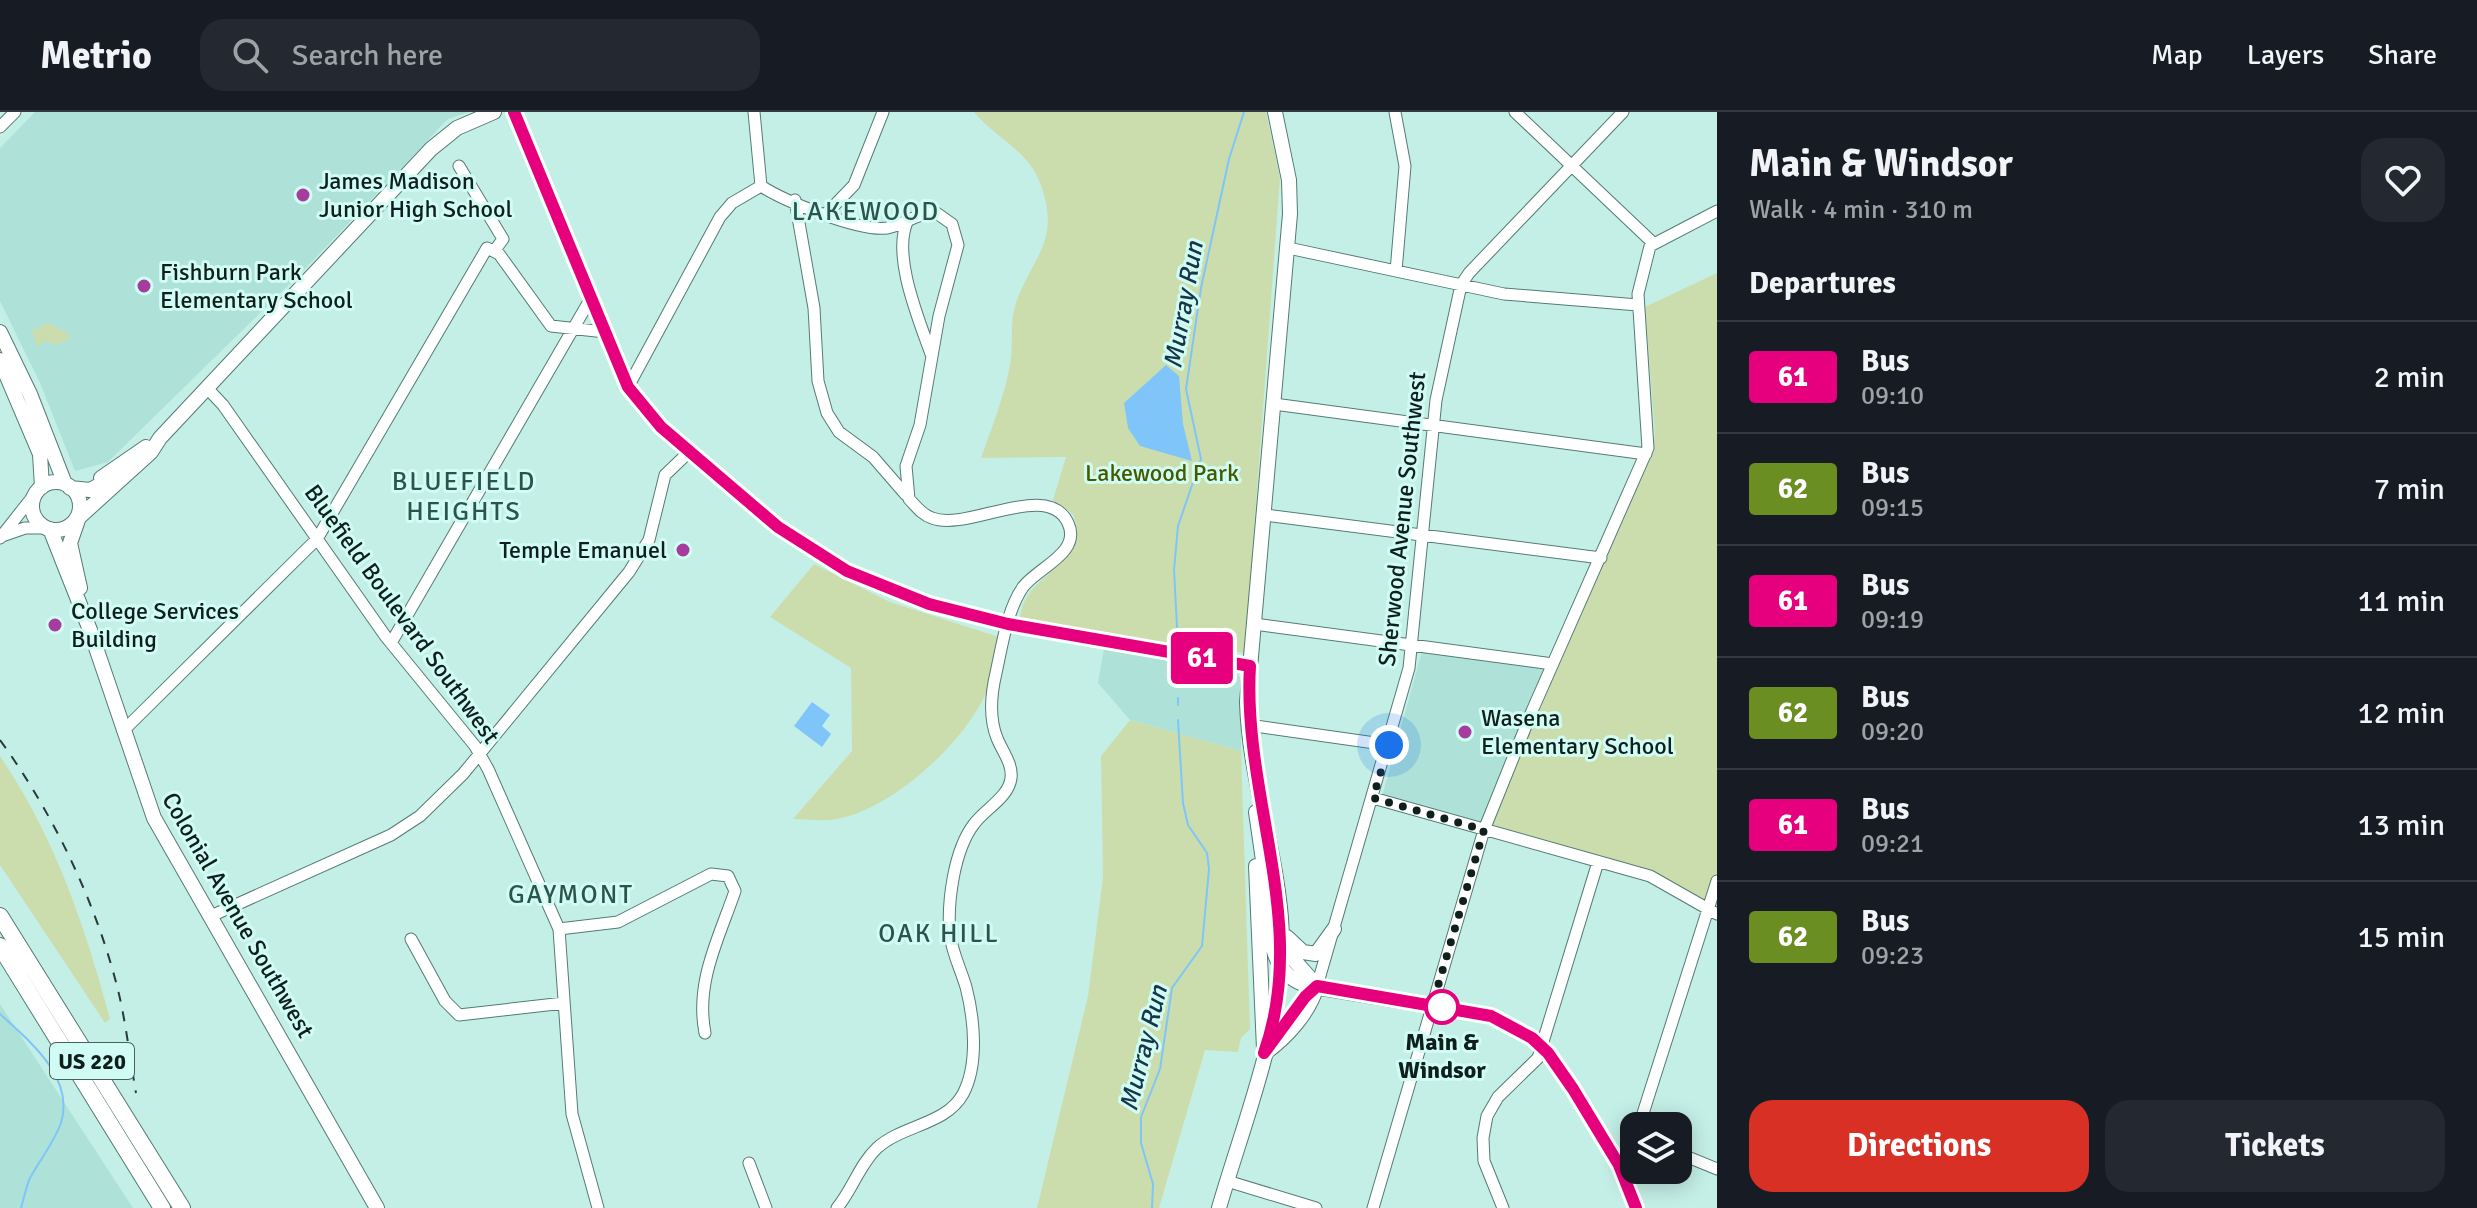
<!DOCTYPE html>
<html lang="en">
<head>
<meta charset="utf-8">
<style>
	:root { --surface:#171b24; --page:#242831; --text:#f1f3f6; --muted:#9ea1a6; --line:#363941; --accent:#d93025 }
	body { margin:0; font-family:Signika,sans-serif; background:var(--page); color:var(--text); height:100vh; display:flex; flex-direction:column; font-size:30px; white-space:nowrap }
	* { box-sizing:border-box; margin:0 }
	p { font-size:26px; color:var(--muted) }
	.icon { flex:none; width:44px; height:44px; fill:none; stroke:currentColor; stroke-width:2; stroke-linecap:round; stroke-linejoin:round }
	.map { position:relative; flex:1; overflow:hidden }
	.sheet { display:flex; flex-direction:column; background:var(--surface); width:760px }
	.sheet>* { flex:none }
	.badge { padding:0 16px; border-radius:6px; font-size:28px; line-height:52px }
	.tools { position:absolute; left:1620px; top:1000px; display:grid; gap:16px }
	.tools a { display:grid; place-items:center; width:72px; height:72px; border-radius:16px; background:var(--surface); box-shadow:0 4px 20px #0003; font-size:40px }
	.you { position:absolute; width:40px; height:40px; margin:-20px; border:6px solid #fff; border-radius:50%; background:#1a73e8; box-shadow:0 0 0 12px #1a73e833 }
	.map>.badge { position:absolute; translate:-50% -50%; box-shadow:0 0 0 4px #fff }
	h2 { padding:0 32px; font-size:30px; line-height:72px }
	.round { display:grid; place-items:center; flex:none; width:84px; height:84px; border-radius:24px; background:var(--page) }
	.headline { display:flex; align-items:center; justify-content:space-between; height:136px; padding:0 32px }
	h1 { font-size:38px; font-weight:700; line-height:60px }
	.action { display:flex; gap:16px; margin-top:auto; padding:16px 32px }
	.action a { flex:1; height:92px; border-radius:24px; background:var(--accent); color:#fff; font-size:32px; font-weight:700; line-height:92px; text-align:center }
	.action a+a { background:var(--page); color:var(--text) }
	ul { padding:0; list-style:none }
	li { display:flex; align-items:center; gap:24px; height:112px; padding:0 32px; border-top:2px solid var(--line) }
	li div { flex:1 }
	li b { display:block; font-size:30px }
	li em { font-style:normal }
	li .badge { min-width:88px; font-weight:700; text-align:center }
	header { display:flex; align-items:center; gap:48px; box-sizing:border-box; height:112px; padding:0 40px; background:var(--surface); border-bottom:2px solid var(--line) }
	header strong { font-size:38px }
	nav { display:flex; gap:44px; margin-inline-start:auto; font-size:28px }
	.search { width:560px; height:72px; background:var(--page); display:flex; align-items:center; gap:20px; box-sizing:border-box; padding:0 28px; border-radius:24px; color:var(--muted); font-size:30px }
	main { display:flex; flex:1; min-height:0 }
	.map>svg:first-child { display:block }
	.built { fill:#aee2d8 }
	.green { fill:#ccddad }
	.water { fill:#7fc5f9 }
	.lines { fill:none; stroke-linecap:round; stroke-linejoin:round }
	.stream { stroke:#7fc5f9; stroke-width:2 }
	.minor-casing { stroke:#547b74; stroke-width:13 }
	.major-casing { stroke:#547b74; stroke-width:16 }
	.highway-casing { stroke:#547b74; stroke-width:18 }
	.minor { stroke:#fff; stroke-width:11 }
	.major { stroke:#fff; stroke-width:14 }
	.highway { stroke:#fff; stroke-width:16 }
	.rail { stroke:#273a37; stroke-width:2; stroke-dasharray:10 10; stroke-linecap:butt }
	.line-casing { stroke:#fff; stroke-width:18 }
	.line { stroke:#e6007e; stroke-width:12 }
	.walk { stroke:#0f1f1c; stroke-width:8; stroke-dasharray:0 14.4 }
	.poi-dot { fill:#a63c9e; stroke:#d1fcf4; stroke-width:3 }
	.stop-dot { fill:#fff; stroke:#e6007e; stroke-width:4 }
	.labels { text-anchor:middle; stroke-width:6; stroke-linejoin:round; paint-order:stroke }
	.shield { fill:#d1fcf4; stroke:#49615d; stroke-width:2 }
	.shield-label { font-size:22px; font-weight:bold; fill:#0f1f1c }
	.poi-label { font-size:24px; fill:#0f1f1c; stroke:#d1fcf4; text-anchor:start }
	.park-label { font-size:24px; fill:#455900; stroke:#d1fcf4 }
	.street-label { font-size:24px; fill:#0f1f1c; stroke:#d1fcf4 }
	.stop-label { font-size:24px; font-weight:bold; fill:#0f1f1c; stroke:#d1fcf4 }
	.neighbourhood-label { font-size:26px; letter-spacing:2px; fill:#2d534d; stroke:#d1fcf4 }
	.water-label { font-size:26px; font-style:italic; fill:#17364b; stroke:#d1fcf4 }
</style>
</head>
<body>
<header>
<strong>Metrio</strong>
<div class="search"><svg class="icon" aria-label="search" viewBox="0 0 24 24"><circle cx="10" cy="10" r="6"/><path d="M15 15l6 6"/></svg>Search here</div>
<nav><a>Map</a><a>Layers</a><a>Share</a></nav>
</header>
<main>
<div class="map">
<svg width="1717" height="1096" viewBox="0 0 1717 1096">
	<rect width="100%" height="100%" fill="#c4efe6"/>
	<path class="built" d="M35,0H469L448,7L302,160L108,350L75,359L40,271L0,189V36Z
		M1104,537L1238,562L1241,568V639L1130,608L1098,571Z
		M1422,539L1538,554L1554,561L1484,718L1381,688Z
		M0,892L133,1096H0Z"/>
	<path class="green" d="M974,0H1266L1280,66L1245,541L1123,527L1020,507C1023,459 1091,456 1073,402L1053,388L1066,345L981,346C992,315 1004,285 1010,253C1014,233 1009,210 1016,191C1032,144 1062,130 1040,71C1029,39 994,25 974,0Z
		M1717,161V795L1650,764L1484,718L1652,342L1655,323L1645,195Z
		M48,211L69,222L70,227L55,233L46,229L37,234L32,219Z
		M814,452L890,490L999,525C995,542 993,562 987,579C965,631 888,702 830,708C819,709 805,707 793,707L852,639L851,556L770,505Z
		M1130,608L1241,639L1250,917L1241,926L1238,940L1205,938L1159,1096H1037L1088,884L1103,765L1101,644Z
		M0,644C55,725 85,814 110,907L105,911L0,753Z"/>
	<path class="water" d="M1166,253L1179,264L1183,312L1192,349L1140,334L1128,316L1124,291Z
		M812,590L830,603L822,614L831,622L822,635L794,614Z"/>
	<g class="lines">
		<path class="stream" d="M1178,534L1174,458L1178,414L1201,347L1186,277L1201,176L1229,47L1244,0
			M1176,551L1177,571
			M1178,586V593
			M0,902C29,929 75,965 61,1011C54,1030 40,1048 30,1066C26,1075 24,1086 21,1096
			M1152,1096L1153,1072L1141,1031V1005L1160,957L1172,876L1202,834L1209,757L1207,741L1188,713L1183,691L1178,608"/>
		<g class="minor-casing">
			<path id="minor" d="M754,0L761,74
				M1395,0L1405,54L1396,159
				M1515,0L1652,130
				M0,15L15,0
				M459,54L503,127L495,138
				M761,74C784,89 860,120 887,116C904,113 917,101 935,100L952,112L958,133L939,204L920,313L906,354L909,387C916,394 922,403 932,406C968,420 1048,367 1068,411C1082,441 1038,455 1023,475C1007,498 1002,534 996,561C991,582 989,606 997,626C1002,639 1013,652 1011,666C1009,685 985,697 974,712C954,738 947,790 950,823C952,840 961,858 966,875C974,906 979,952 963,982C946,1013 902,1013 877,1036C860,1052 852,1078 837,1096
				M795,88L814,196L818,269L827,301L839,320L873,345L906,383
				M826,102L854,73L883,0
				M908,108C891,142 919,208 931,242
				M1288,136L1504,182L1638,193
				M628,275L720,105L732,91L761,74
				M207,276L223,293L386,525L475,634L488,657L559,817L572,1002L598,1096
				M1274,292L1646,342
				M1265,403L1601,446
				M2,424L25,416H46
				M0,426L34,383
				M1254,512L1553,552
				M391,531L591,186
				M1248,613L1389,633
				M123,619L317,427L487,136L499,142L551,214L605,220
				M1373,686L1650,764L1717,802
				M211,804L391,723L420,704L463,662L629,460L649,428L665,363L689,340
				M559,817L618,810L711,762L728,764L735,779C719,826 695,870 705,921
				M411,827L445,889L459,903L564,891
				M1317,874L1409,556L1436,288L1461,173L1469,161L1623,0
				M1639,1014L1717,769
				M1678,1041L1717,1057
				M749,1051L766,1096
				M1619,1053L1634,1030
				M1227,1069L1316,1096
				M1373,1096L1484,718L1532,599L1648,336L1638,182L1650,134L1717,99
				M1503,1096L1484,1049L1483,1026L1487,1004L1498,985L1538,946L1598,750"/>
		</g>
		<g class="major-casing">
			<path id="major" d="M514,0L628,275L661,315L778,415L847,459L929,492L1008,512L1250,554
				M0,220L30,282L65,372
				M0,248L40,342L42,375
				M101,366L146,335
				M32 394a24 24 0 1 1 48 0a24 24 0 1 1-48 0Z
				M70,376L90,378L111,367
				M78,408L70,431L80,476
				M75,409L151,340L160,326L431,37L457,16L494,0
				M50,417L90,518L154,706L377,1096
				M1256,700C1260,727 1264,754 1267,780C1270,815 1266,863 1309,874L1491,904L1532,926L1548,941L1573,977L1619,1053L1636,1096
				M1256,754L1264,937
				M1287,825L1303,840L1316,842L1334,817
				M1285,826L1294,848L1317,874
				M1265,941C1287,925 1309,901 1317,874
				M1219,1096C1246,1002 1288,905 1281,806C1275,733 1249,663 1247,590L1290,102L1289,68L1275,0"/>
		</g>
		<g class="highway-casing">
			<path id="highway" d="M0,804L182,1096
				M0,834L162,1096"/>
		</g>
		<use href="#minor" class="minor"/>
		<use href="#major" class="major"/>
		<use href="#highway" class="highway"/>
		<path class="rail" d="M0,628C53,701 96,790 118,878C126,911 130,947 136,981"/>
	</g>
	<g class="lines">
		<g class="line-casing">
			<path id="line" d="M514,0L628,275L661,315L778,415L847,459L929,492L1008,512L1250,554C1242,685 1310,811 1264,941L1305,885L1317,874L1491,904L1532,926L1548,941L1573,977L1619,1053L1636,1096"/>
		</g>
		<use href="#line" class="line"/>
		<path class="walk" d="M1389,633L1373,686L1484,718L1432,894L1442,895"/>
	</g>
	<g class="poi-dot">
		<circle cx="303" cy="83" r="8"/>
		<circle cx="144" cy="174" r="8"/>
		<circle cx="683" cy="438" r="8"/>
		<circle cx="55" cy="513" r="8"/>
		<circle cx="1465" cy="620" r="8"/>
	</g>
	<circle class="stop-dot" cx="1442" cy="895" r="16"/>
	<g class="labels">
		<rect class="shield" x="50" y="931" width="84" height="36" rx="6"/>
		<g class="shield-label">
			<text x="92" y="957">US 220</text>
		</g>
		<g class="poi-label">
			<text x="319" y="77">James Madison<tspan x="319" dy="28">Junior High School</tspan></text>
			<text x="160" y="168">Fishburn Park<tspan x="160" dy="28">Elementary School</tspan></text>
			<text x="667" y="446" text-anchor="end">Temple Emanuel</text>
			<text x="71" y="507">College Services<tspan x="71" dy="28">Building</tspan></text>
			<text x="1481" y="614">Wasena<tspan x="1481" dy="28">Elementary School</tspan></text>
		</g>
		<g class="park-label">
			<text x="1162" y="369">Lakewood Park</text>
		</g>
		<g class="street-label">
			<text transform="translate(1402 407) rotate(-84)" y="8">Sherwood Avenue Southwest</text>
			<text transform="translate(402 502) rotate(54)" y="8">Bluefield Boulevard Southwest</text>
			<text transform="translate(238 803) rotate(60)" y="8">Colonial Avenue Southwest</text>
		</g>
		<g class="stop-label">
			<text x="1442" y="938">Main &amp;<tspan x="1442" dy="28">Windsor</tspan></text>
		</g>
		<g class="neighbourhood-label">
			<text x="866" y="108">LAKEWOOD</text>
			<text x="464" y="378">BLUEFIELD<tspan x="464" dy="30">HEIGHTS</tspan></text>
			<text x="571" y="791">GAYMONT</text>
			<text x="939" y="830">OAK HILL</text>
		</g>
		<g class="water-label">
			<text transform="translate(1183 193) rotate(-80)" y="9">Murray Run</text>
			<text transform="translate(1143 936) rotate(-76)" y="9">Murray Run</text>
		</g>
	</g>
</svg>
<div class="tools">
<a><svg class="icon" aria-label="layers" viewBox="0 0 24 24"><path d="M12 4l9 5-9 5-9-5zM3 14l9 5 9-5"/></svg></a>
</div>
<div class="you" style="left:1389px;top:633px"></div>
<b class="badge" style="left:1202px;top:546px;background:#e6007e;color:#fff">61</b>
</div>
<section class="sheet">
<div class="headline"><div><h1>Main &amp; Windsor</h1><p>Walk · 4 min · 310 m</p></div><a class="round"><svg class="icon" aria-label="heart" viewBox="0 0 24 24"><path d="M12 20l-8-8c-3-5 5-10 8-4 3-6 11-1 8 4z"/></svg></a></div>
<h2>Departures</h2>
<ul>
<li><span class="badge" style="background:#e6007e;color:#fff">61</span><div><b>Bus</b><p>09:10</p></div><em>2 min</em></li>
<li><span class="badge" style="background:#6b8e23;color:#fff">62</span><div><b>Bus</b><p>09:15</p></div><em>7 min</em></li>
<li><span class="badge" style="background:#e6007e;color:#fff">61</span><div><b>Bus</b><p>09:19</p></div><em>11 min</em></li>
<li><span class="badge" style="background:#6b8e23;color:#fff">62</span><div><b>Bus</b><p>09:20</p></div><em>12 min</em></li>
<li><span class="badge" style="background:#e6007e;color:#fff">61</span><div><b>Bus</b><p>09:21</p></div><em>13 min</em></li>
<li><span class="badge" style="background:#6b8e23;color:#fff">62</span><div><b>Bus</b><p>09:23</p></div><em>15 min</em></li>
</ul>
<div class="action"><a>Directions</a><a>Tickets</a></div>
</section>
</main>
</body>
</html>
